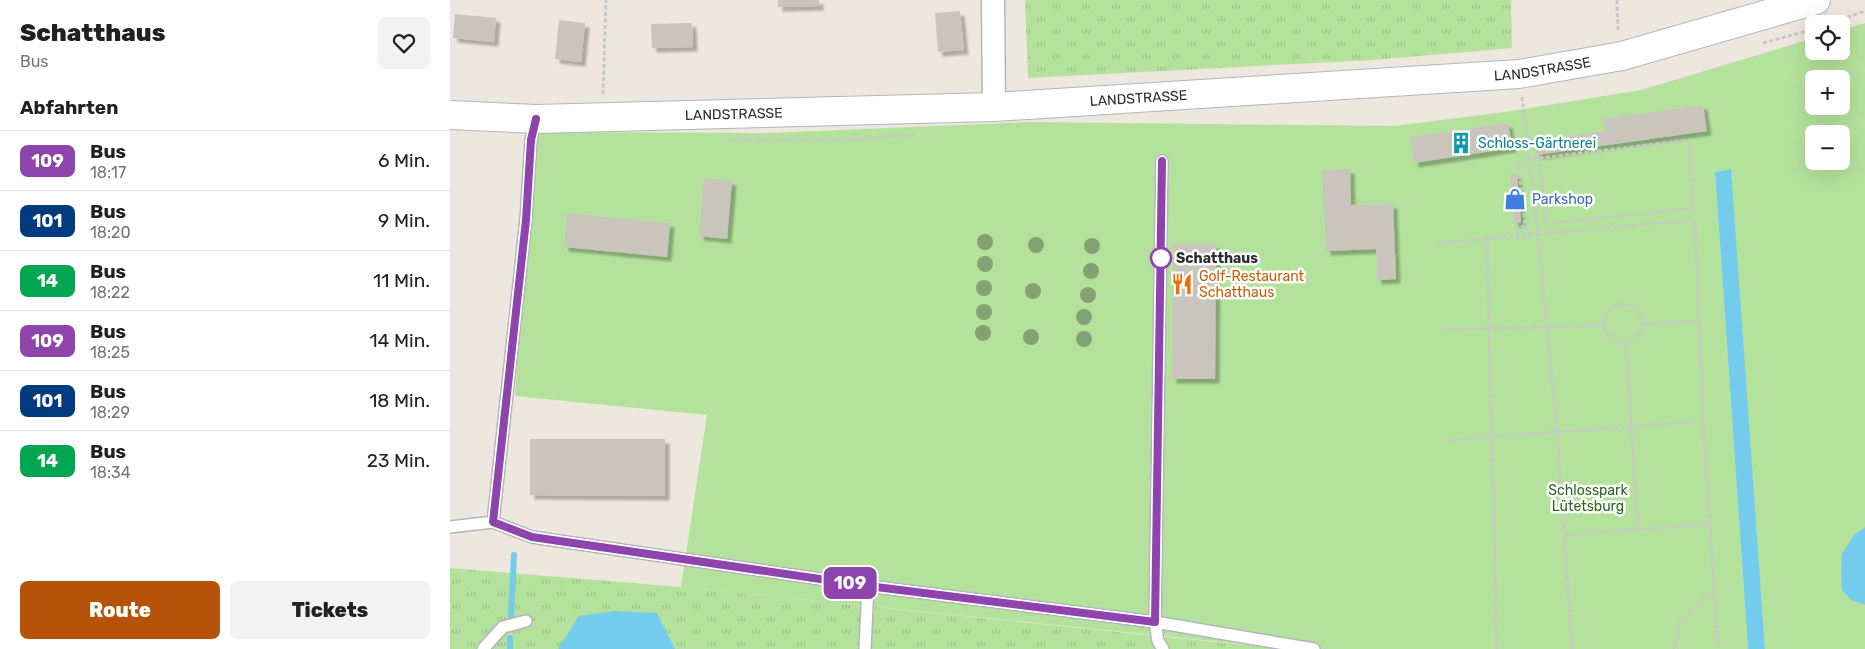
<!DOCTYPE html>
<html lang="de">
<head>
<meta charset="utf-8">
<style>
	:root { --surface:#fff; --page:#f2f2f2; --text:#202124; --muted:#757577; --line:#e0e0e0; --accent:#b45309 }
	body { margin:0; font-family:Rubik,sans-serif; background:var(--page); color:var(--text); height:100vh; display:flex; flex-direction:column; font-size:19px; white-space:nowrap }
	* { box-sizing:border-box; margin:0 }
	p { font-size:16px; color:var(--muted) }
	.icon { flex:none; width:28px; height:28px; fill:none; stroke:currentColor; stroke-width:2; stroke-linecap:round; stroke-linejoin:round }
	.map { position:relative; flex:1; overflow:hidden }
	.drawer { display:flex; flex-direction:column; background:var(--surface); width:450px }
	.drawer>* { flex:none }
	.badge { padding:0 10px; border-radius:8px; font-size:18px; line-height:32px }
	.buttons { position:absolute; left:1355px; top:15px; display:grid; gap:10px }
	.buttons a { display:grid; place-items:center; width:45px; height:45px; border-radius:8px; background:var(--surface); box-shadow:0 5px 20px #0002; font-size:25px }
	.map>.badge { position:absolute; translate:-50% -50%; box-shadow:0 0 0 2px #fff }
	h2 { padding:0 20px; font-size:19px; line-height:45px }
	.round { display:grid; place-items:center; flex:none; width:52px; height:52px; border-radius:8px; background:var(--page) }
	.overview { display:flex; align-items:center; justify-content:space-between; height:85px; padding:0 20px }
	h1 { font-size:24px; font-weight:800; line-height:38px }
	.button { display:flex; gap:10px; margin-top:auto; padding:10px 20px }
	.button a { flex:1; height:58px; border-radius:8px; background:var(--accent); color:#fff; font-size:20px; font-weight:800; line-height:58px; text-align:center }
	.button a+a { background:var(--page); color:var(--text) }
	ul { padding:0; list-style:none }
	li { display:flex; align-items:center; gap:15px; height:60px; padding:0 20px; border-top:1px solid var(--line) }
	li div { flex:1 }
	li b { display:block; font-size:19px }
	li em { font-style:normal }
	li .badge { min-width:55px; font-weight:700; text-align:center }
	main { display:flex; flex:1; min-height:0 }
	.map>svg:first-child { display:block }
	.grass { fill:url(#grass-tufts) }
	.park { fill:#b4e29c; fill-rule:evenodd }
	.water { fill:#74ccec }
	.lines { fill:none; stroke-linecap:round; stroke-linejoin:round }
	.stream { stroke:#74ccec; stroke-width:6 }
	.building { fill:#c9c5bd; filter:url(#shadow) }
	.lane-casing { stroke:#b2b5bf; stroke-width:14 }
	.street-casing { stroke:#b2b5bf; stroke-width:25 }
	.secondary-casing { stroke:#b2b5bf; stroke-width:30 }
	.path { stroke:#c8c8c8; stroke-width:3; stroke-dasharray:4 2.5; stroke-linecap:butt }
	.lane { stroke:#fff; stroke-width:11 }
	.street { stroke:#fff; stroke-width:22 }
	.secondary { stroke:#fff; stroke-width:28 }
	.tree { fill:#83a173 }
	.line-casing { stroke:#fff; stroke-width:11 }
	.line { stroke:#8e44ad; stroke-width:8 }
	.stop-dot { fill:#fff; stroke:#8e44ad; stroke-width:2.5 }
	.labels { text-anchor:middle; stroke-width:5; stroke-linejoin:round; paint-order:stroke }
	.street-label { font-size:14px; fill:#2c2c2c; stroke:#fff }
	.culture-label { font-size:14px; fill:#0d838f; stroke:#fff; text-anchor:start }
	.shop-label { font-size:14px; fill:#366cbe; stroke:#fff; text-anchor:start }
	.stop-label { font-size:14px; font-weight:bold; fill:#2c2c2c; stroke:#fff; text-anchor:start }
	.food-label { font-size:14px; fill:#c56008; stroke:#fff; text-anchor:start }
	.park-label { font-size:14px; fill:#2c681c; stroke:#fff }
</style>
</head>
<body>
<main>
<section class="drawer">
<div class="overview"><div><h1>Schatthaus</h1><p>Bus</p></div><a class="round"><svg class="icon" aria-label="heart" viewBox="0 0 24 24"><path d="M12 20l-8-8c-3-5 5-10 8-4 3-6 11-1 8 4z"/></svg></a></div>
<h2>Abfahrten</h2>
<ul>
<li><span class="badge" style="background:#8e44ad;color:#fff">109</span><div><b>Bus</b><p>18:17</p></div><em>6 Min.</em></li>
<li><span class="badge" style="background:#003b80;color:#fff">101</span><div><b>Bus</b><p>18:20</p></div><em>9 Min.</em></li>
<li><span class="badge" style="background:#00a651;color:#fff">14</span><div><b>Bus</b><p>18:22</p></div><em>11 Min.</em></li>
<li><span class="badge" style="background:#8e44ad;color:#fff">109</span><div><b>Bus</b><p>18:25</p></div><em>14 Min.</em></li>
<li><span class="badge" style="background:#003b80;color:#fff">101</span><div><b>Bus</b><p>18:29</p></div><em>18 Min.</em></li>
<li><span class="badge" style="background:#00a651;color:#fff">14</span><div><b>Bus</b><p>18:34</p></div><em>23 Min.</em></li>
</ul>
<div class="button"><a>Route</a><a>Tickets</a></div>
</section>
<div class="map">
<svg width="1415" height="649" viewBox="0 0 1415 649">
	<defs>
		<pattern id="grass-tufts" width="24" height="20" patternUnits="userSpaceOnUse" patternTransform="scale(1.25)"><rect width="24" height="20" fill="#b4e29c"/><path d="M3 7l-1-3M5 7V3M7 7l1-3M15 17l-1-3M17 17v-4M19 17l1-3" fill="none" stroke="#9bc287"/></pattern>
		<filter id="shadow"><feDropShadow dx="4.5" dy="4.5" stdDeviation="1" flood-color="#0004"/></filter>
	</defs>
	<rect width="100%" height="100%" fill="#ede7de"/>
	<path class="grass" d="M575,0H1061L1062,48L923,60L578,78Z
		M0,568L231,587L833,649H0Z"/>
	<path class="park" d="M1415,23V527L1404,535L1393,554L1391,574L1393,591L1401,600L1415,605V649H1315L1280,169L1265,172L1298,649H841L231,587L257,415L65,396L82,132L320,133L581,122L944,126L1062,111L1191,90L1364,38V51H1391V30ZM1364,79H1391V106H1364ZM1364,134H1391V161H1364Z"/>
	<path class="water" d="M1281,169L1315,649H1298L1265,172Z
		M1415,527V605L1401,600L1392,590L1391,574L1392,554L1404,535Z
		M165,611L207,613L225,649H108L129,616Z"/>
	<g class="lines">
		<path class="stream" d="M61,616L64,555
			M60,649V638"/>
	</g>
	<path class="building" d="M328,0H369V6L328,7Z
		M510,11L514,50L488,52L485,13Z
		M5,14L46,18L44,42L3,38Z
		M109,20L135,23L131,62L105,59Z
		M242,23L243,47L202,48L201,24Z
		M1253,105L1257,131L1086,155L1084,141L1155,131L1153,119Z
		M1058,123L1062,148L964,163L960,137Z
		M900,169L901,205L943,204L946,279L927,280L926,249L876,251L872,170Z
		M1060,174H1067L1071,223H1064Z
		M254,178L282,181L277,239L249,236Z
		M117,213L220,223L217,257L114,247Z
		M723,244H766L765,379H722Z
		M80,439H215V496L80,495Z"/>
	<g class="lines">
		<g class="lane-casing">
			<path id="lane" d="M86,119L81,140L76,219L43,522L82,537L418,586L705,622L712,161
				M0,527L43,522
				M33,649L53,627L76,621
				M415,649L418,586
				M713,649L708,641L705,622L864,649"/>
		</g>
		<g class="street-casing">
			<path id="street" d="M543,0L544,107"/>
		</g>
		<g class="secondary-casing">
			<g id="secondary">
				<path id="s1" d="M0,115L86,119L544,107L1069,74L1172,56L1366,0"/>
			</g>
		</g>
		<path class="path" d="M1167,0L1168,32
			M1379,24L1415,11
			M1313,43L1364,29
			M153,94L156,0
			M1072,97L1088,234L1107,432L1122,649
			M280,140H397L464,135
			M1075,226L1080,234
			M1067,235L1066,227L1075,226L1068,161L1089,158L1239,140L1243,208L1097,224L1089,158
			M1037,238L1047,649
			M988,243L1245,220L1253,421L1268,649
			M1154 323a19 19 0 1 1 38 0a19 19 0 1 1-38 0Z
			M1193,324L1249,321
			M991,330L1154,325
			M1176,343L1188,529
			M996,440L1253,421
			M1114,535L1261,524
			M1224,649L1230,622L1264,589"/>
		<use href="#lane" class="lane"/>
		<use href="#street" class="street"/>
		<use href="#secondary" class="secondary"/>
	</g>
	<g class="tree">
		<circle cx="535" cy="242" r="8"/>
		<circle cx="586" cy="245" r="8"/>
		<circle cx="642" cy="246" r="8"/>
		<circle cx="535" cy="264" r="8"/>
		<circle cx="641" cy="271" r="8"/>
		<circle cx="534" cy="288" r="8"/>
		<circle cx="583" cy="291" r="8"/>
		<circle cx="638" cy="295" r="8"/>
		<circle cx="534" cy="312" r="8"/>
		<circle cx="634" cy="317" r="8"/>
		<circle cx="533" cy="333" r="8"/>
		<circle cx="581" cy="337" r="8"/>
		<circle cx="634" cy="339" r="8"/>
	</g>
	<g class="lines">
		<g class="line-casing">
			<path id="line" d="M86,119L81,140L76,220L43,522L82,537L418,586L705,622L712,161"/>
		</g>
		<use href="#line" class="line"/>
	</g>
	<defs>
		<g id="building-bare" transform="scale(1.725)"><path d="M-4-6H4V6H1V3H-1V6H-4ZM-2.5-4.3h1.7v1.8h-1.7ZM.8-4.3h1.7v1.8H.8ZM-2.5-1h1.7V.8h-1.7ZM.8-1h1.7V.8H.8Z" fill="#0f9aa8" stroke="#fff" stroke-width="2.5" paint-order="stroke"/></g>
		<g id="shop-bare" transform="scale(1.725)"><path d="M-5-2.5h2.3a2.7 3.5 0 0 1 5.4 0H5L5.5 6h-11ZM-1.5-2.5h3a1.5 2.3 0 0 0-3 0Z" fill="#3f7fe0" stroke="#fff" stroke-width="2.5" paint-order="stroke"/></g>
		<g id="restaurant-bare" transform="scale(1.725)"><path d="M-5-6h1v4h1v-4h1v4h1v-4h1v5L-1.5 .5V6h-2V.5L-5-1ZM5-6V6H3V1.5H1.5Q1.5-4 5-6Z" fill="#e8710a" stroke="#fff" stroke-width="2.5" paint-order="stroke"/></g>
	</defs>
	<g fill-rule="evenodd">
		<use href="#building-bare" x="1011" y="143"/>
		<use href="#shop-bare" x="1065" y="199"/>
		<use href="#restaurant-bare" x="732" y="284"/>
	</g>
	<circle class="stop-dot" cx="711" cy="258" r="10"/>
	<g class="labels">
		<g class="street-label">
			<text dy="5" stroke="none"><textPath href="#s1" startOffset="1094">LANDSTRASSE</textPath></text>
			<text dy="5" stroke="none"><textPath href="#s1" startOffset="689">LANDSTRASSE</textPath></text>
			<text dy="5" stroke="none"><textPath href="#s1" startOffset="284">LANDSTRASSE</textPath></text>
		</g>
		<g class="culture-label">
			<text x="1028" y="148">Schloss-Gärtnerei</text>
		</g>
		<g class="shop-label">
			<text x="1082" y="204">Parkshop</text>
		</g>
		<g class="stop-label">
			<text x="726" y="263">Schatthaus</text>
		</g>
		<g class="food-label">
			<text x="749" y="281">Golf-Restaurant<tspan x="749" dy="16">Schatthaus</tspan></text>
		</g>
		<g class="park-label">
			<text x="1138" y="495">Schlosspark<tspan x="1138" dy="16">Lütetsburg</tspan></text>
		</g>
	</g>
</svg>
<div class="buttons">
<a><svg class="icon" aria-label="locate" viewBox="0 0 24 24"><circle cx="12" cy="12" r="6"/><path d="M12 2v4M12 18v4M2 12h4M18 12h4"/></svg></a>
<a>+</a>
<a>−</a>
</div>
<b class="badge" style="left:400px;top:583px;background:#8e44ad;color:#fff">109</b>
</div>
</main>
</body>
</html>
